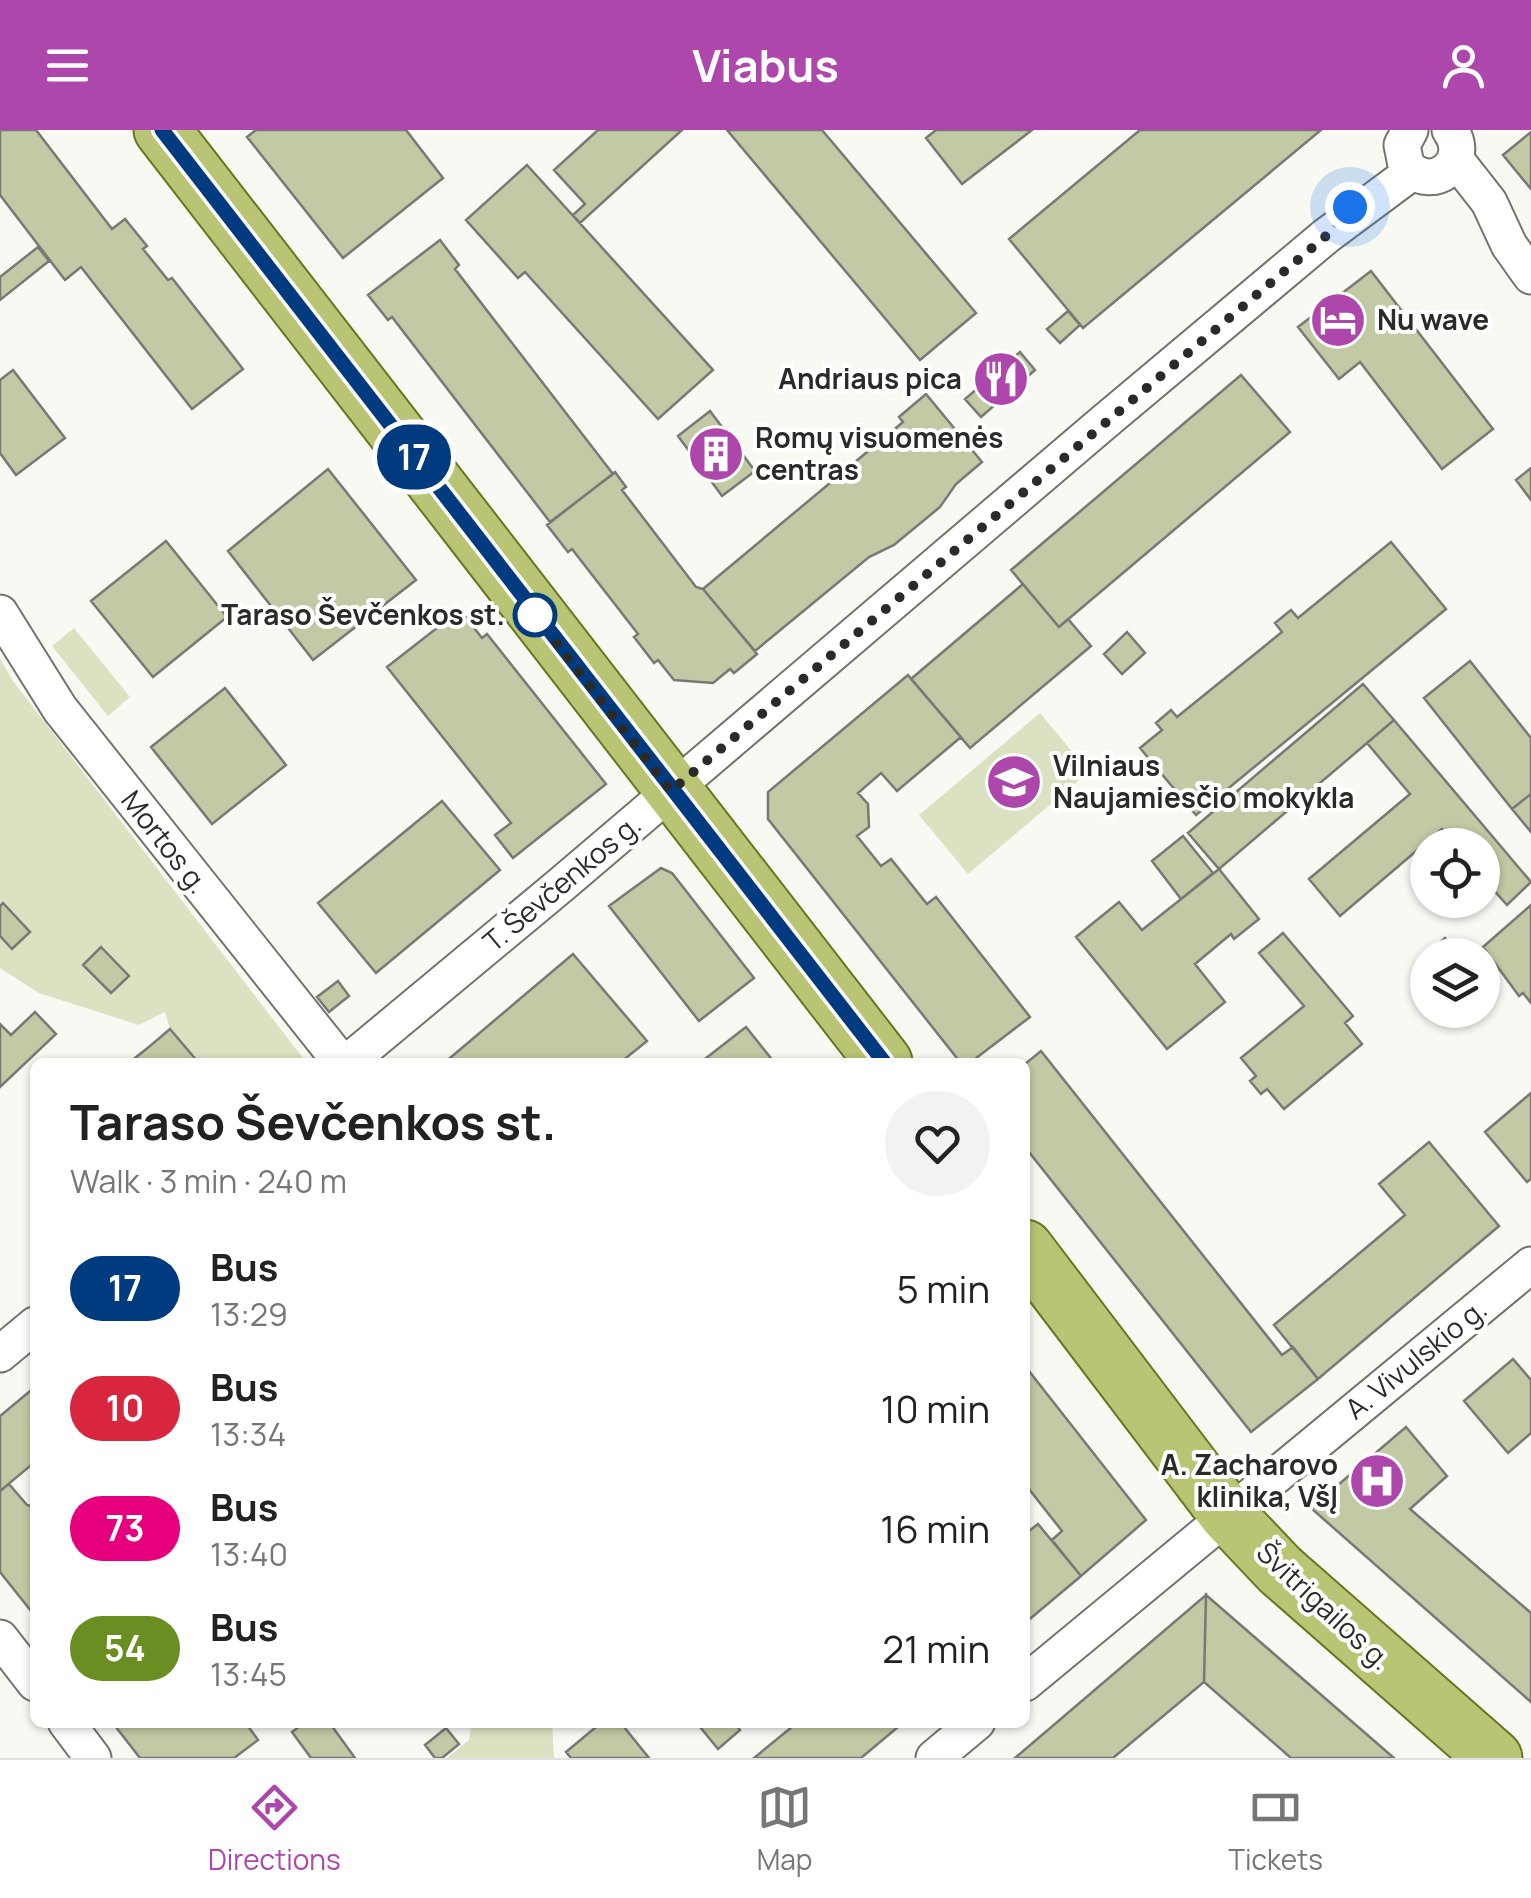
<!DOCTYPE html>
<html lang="en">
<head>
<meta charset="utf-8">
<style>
	:root { --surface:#fff; --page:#f2f2f2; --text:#222; --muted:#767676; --line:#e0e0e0; --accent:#ad47ac }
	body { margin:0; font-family:Manrope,sans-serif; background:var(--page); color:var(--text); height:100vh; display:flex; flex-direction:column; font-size:38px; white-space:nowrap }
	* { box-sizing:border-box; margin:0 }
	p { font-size:32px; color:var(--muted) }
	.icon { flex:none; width:55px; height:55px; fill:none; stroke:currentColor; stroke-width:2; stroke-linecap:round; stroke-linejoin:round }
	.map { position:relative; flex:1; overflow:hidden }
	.side { position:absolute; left:30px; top:928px; width:1000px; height:670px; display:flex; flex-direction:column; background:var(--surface); border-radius:15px; box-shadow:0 2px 8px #0004 }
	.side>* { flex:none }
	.badge { padding:0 20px; border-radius:32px; font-size:35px; line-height:65px }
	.fabs { position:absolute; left:1410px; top:698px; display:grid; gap:20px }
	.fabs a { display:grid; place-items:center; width:90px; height:90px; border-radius:50%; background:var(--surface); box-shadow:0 2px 8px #0004; font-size:50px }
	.you { position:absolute; width:50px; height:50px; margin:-25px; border:8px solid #fff; border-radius:50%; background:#1a73e8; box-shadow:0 0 0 15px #1a73e833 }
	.map>.badge { position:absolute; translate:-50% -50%; box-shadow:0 0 0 5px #fff }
	.round { display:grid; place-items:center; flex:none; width:105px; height:105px; border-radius:52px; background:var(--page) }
	.overview { display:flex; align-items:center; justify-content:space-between; height:170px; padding:0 40px }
	h1 { font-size:48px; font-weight:700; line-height:75px }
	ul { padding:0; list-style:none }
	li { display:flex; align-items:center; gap:30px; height:120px; padding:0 40px }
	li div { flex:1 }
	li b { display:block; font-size:38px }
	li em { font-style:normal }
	li .badge { min-width:110px; font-weight:700; text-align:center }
	header { display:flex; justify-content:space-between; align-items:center; height:130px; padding:0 40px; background:var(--accent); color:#fff; font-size:45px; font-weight:700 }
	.tabs { display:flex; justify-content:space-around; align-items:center; height:140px; border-top:2px solid var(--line); background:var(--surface); font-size:28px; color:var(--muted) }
	.tabs a { display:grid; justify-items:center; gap:5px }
	.tabs .current { color:var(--accent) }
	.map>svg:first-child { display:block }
	.green { fill:#dbe2c2 }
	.building { fill:#c1caa4; stroke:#777974; stroke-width:2.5 }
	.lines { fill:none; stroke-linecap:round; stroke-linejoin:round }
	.minor-casing { stroke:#73746f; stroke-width:39 }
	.primary-casing { stroke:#69751f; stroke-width:59 }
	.minor { stroke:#fff; stroke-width:35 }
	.primary { stroke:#b9c475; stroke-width:55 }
	.line-casing { stroke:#fff; stroke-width:22 }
	.line { stroke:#003b80; stroke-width:15 }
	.walk { stroke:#2a2b29; stroke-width:10; stroke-dasharray:0 18 }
	.stop-dot { fill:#fff; stroke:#003b80; stroke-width:5 }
	.labels { text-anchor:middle; stroke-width:8; stroke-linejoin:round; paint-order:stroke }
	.poi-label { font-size:28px; font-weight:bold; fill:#2a2b29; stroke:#fff; text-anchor:start }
	.stop-label { font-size:28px; font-weight:bold; fill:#2a2b29; stroke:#fff; text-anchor:end }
	.street-label { font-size:28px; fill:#2a2b29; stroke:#fff }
</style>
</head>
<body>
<header><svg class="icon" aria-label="menu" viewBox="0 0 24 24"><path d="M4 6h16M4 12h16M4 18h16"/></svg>Viabus<svg class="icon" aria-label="person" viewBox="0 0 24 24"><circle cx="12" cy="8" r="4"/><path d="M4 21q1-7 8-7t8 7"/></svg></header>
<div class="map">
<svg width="1531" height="1628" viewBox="0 0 1531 1628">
	<rect width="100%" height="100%" fill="#f8f9f3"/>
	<path class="green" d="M74,498L130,567L108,586L52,516Z
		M0,528L13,551L306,932H198L170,899L165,882L139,895L39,863L0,838Z
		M1040,583L1089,642L968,744L919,685Z
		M472,1593H552L554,1628H447L469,1610Z"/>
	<path class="building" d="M0,0H36L112,99L125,89L147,116L143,119L168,150L172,148L243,239L192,279L81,137L65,150L0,65Z
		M256,0H406L443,48L343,128L247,7Z
		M598,0H682L580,93L573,85L585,74L554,40Z
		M727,0H822L976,183L920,230Z
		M936,0H1032L962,54L926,8Z
		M1140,0H1321L1083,198L1009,109Z
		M1531,2V59L1503,25Z
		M527,35L713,240L658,289L525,142L518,148L466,90Z
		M440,110L459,135L455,139L613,344L550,392L392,187L388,190L368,165Z
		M38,117L49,131L0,170V147Z
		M1371,141L1493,299L1442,339L1360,232L1339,249L1298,197Z
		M1068,181L1080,195L1060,213L1047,199Z
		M1020,222L1035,240L981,287L965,269Z
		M13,240L65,308L16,345L0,323V250Z
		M1241,245L1290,302L1059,497L1011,440Z
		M926,264L982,332L956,354L940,377L894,415L869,427L755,521L703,459L903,292L899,287Z
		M710,281L755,341L722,366L678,306Z
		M1531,338V370L1516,350Z
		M328,339L416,450L313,530L228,421Z
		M615,342L626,357L622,360L696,457L703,459L757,524L734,543L730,539L713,553L674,550L658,530L654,533L634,507L638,504L572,419L568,422L547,395Z
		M166,411L227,487L153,547L91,471Z
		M1391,412L1446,479L1196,685L1140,618L1162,600L1156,593L1171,580L1177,587L1282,502L1275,493L1291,480L1298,488Z
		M1023,454L1059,497L1068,489L1091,516L970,618L911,549Z
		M460,480L482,508L487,504L606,654L513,728L495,705L511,693L387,537Z
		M1127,502L1145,523L1122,544L1104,524Z
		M1470,531L1531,608V664L1512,679L1424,568Z
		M908,545L961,607L897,661L881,643L858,663L868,674L869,697L857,706L881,736L891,729L927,774L936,767L1030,887L971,932H960L768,689V662Z
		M1363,554L1394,590L1219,739L1188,703Z
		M225,558L286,635L212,694L151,617Z
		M1394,590L1531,752L1507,775L1482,747V715H1456L1442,699L1340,786L1309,749L1410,664L1367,613Z
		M1531,664V702L1512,679Z
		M442,671L500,740L376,843L318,773Z
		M1183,706L1213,743L1181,769L1152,731Z
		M661,738L672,743L754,848L699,891L609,776Z
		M1219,739L1259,789L1234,809L1231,804L1195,834L1225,872L1167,919L1076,807L1119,772L1142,800Z
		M3,773L30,802L12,819L0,806V776Z
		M1531,775V873L1523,863L1519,866L1483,817Z
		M1283,803L1353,886L1345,893L1362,914L1284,979L1267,959L1261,964L1250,951L1256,946L1241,928L1304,876L1259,823Z
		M1445,808L1459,825H1428V835L1422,828Z
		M101,817L129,846L111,863L83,835Z
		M573,824L647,911L621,932H453L450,928Z
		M338,851L349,866L329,882L317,867Z
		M35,882L56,904L0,957V894L11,905Z
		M746,897L774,932H701Z
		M170,899L198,932H130L150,916Z
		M1041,921L1282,1225L1293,1217L1318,1249L1251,1302L1025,1017V934Z
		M1531,963V1049L1527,1052L1485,1002Z
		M1429,1012L1499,1096L1318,1249L1274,1195L1405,1085L1379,1054Z
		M1513,1229L1531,1250V1303L1508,1323L1464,1271Z
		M1025,1236L1146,1390L1081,1446L1052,1410L1062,1401L1025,1354Z
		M35,1257V1332L0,1361V1286Z
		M1406,1297L1447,1346L1410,1379L1531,1483V1572L1311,1378Z
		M9,1354L27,1375L35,1377V1486L0,1442V1361Z
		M1038,1394L1081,1446L1025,1493V1404Z
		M1206,1465L1394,1628H1291L1204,1552Z
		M1206,1465L1204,1552L1113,1628H1015Z
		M112,1592H245L258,1610L234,1628H140Z
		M305,1592H329L355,1628H311L292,1602Z
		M602,1592H620L649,1628H571L566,1622Z
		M696,1592H734L740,1600L718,1619Z
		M798,1592H904L861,1628H754Z
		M446,1598L459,1614L442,1628H435L425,1615Z"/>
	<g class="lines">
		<g class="minor-casing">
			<path id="minor" d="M1410,0L1402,15L1406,35C1432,65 1473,32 1450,0
				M1456,30L1489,72L1509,115L1531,146
				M0,483L60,579L341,932
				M348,932L562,754L1103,293L1326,106L1412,42
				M0,1224L35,1195
				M0,1508L35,1553
				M1025,1553L1531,1135
				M66,1592L93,1628
				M934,1628L977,1592"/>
		</g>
		<g class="primary-casing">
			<path id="primary" d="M162,0L884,932
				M1025,1118L1227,1384L1280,1440L1494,1628"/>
		</g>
		<use href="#minor" class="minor"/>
		<use href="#primary" class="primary"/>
	</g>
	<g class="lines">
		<g class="line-casing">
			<path id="line" d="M162,0L884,932"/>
		</g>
		<use href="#line" class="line"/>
		<path class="walk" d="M535,485L671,661L1326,106L1350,77"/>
	</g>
	<defs>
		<g id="hotel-disc" transform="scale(2.875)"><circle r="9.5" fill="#ad47ac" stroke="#fff"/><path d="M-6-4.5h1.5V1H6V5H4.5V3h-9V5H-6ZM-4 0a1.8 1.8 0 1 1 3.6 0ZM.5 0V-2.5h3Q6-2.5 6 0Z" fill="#fff"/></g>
		<g id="restaurant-disc" transform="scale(2.875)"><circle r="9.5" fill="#ad47ac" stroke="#fff"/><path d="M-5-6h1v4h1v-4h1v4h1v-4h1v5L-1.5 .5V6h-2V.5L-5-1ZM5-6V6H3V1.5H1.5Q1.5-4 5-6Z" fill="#fff"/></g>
		<g id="building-disc" transform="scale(2.875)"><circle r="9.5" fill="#ad47ac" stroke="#fff"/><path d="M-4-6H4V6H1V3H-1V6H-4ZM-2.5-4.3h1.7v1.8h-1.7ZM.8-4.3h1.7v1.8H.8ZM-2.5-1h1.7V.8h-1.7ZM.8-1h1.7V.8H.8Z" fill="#fff"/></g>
		<g id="school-disc" transform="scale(2.875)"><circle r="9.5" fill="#ad47ac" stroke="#fff"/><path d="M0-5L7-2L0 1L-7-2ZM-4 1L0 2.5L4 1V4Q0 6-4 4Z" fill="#fff"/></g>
		<g id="hospital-disc" transform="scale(2.875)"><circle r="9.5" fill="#ad47ac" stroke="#fff"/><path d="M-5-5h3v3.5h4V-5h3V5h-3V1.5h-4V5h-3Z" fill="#fff"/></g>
	</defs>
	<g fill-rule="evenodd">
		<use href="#hotel-disc" x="1338" y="190"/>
		<use href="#restaurant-disc" x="1001" y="249"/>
		<use href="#building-disc" x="716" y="324"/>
		<use href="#school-disc" x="1014" y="652"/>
		<use href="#hospital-disc" x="1377" y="1351"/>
	</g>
	<circle class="stop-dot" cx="535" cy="485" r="20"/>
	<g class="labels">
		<g class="poi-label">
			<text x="1377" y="200">Nu wave</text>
			<text x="962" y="259" text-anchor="end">Andriaus pica</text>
			<text x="755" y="318">Romų visuomenės<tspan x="755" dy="32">centras</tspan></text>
			<text x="1053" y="646">Vilniaus<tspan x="1053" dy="32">Naujamiesčio mokykla</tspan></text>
			<text x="1338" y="1345" text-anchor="end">A. Zacharovo<tspan x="1338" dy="32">klinika, VšĮ</tspan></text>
		</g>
		<g class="stop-label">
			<text x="505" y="495">Taraso Ševčenkos st.</text>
		</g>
		<g class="street-label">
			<text transform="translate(165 712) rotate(52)" y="10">Mortos g.</text>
			<text transform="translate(562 753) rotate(-40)" y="10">T. Ševčenkos g.</text>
			<text transform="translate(1416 1229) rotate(-39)" y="10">A. Vivulskio g.</text>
			<text transform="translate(1324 1476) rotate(43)" y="10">Švitrigailos g.</text>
		</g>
	</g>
</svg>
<div class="fabs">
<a><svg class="icon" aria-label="locate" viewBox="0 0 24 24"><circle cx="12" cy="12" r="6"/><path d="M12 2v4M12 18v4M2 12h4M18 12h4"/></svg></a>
<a><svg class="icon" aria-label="layers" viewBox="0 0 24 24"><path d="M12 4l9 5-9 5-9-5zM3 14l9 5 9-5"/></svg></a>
</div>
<div class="you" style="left:1350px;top:77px"></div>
<b class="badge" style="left:414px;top:327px;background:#003b80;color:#fff">17</b>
<section class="side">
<div class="overview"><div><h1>Taraso Ševčenkos st.</h1><p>Walk · 3 min · 240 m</p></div><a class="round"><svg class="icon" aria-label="heart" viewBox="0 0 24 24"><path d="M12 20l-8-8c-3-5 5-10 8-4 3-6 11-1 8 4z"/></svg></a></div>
<ul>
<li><span class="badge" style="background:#003b80;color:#fff">17</span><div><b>Bus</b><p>13:29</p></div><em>5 min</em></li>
<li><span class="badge" style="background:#d7263d;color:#fff">10</span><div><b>Bus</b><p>13:34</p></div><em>10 min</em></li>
<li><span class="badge" style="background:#e6007e;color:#fff">73</span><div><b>Bus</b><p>13:40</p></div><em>16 min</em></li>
<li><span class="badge" style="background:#6b8e23;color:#fff">54</span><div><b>Bus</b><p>13:45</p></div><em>21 min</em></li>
</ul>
</section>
</div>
<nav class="tabs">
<a class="current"><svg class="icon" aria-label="directions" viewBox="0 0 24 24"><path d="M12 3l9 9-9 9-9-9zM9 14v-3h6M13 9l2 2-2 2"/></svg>Directions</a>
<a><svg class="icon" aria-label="map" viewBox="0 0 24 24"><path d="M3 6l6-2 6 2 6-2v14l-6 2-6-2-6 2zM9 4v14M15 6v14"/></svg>Map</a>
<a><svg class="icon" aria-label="tickets" viewBox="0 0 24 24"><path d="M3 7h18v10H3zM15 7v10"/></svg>Tickets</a>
</nav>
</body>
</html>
